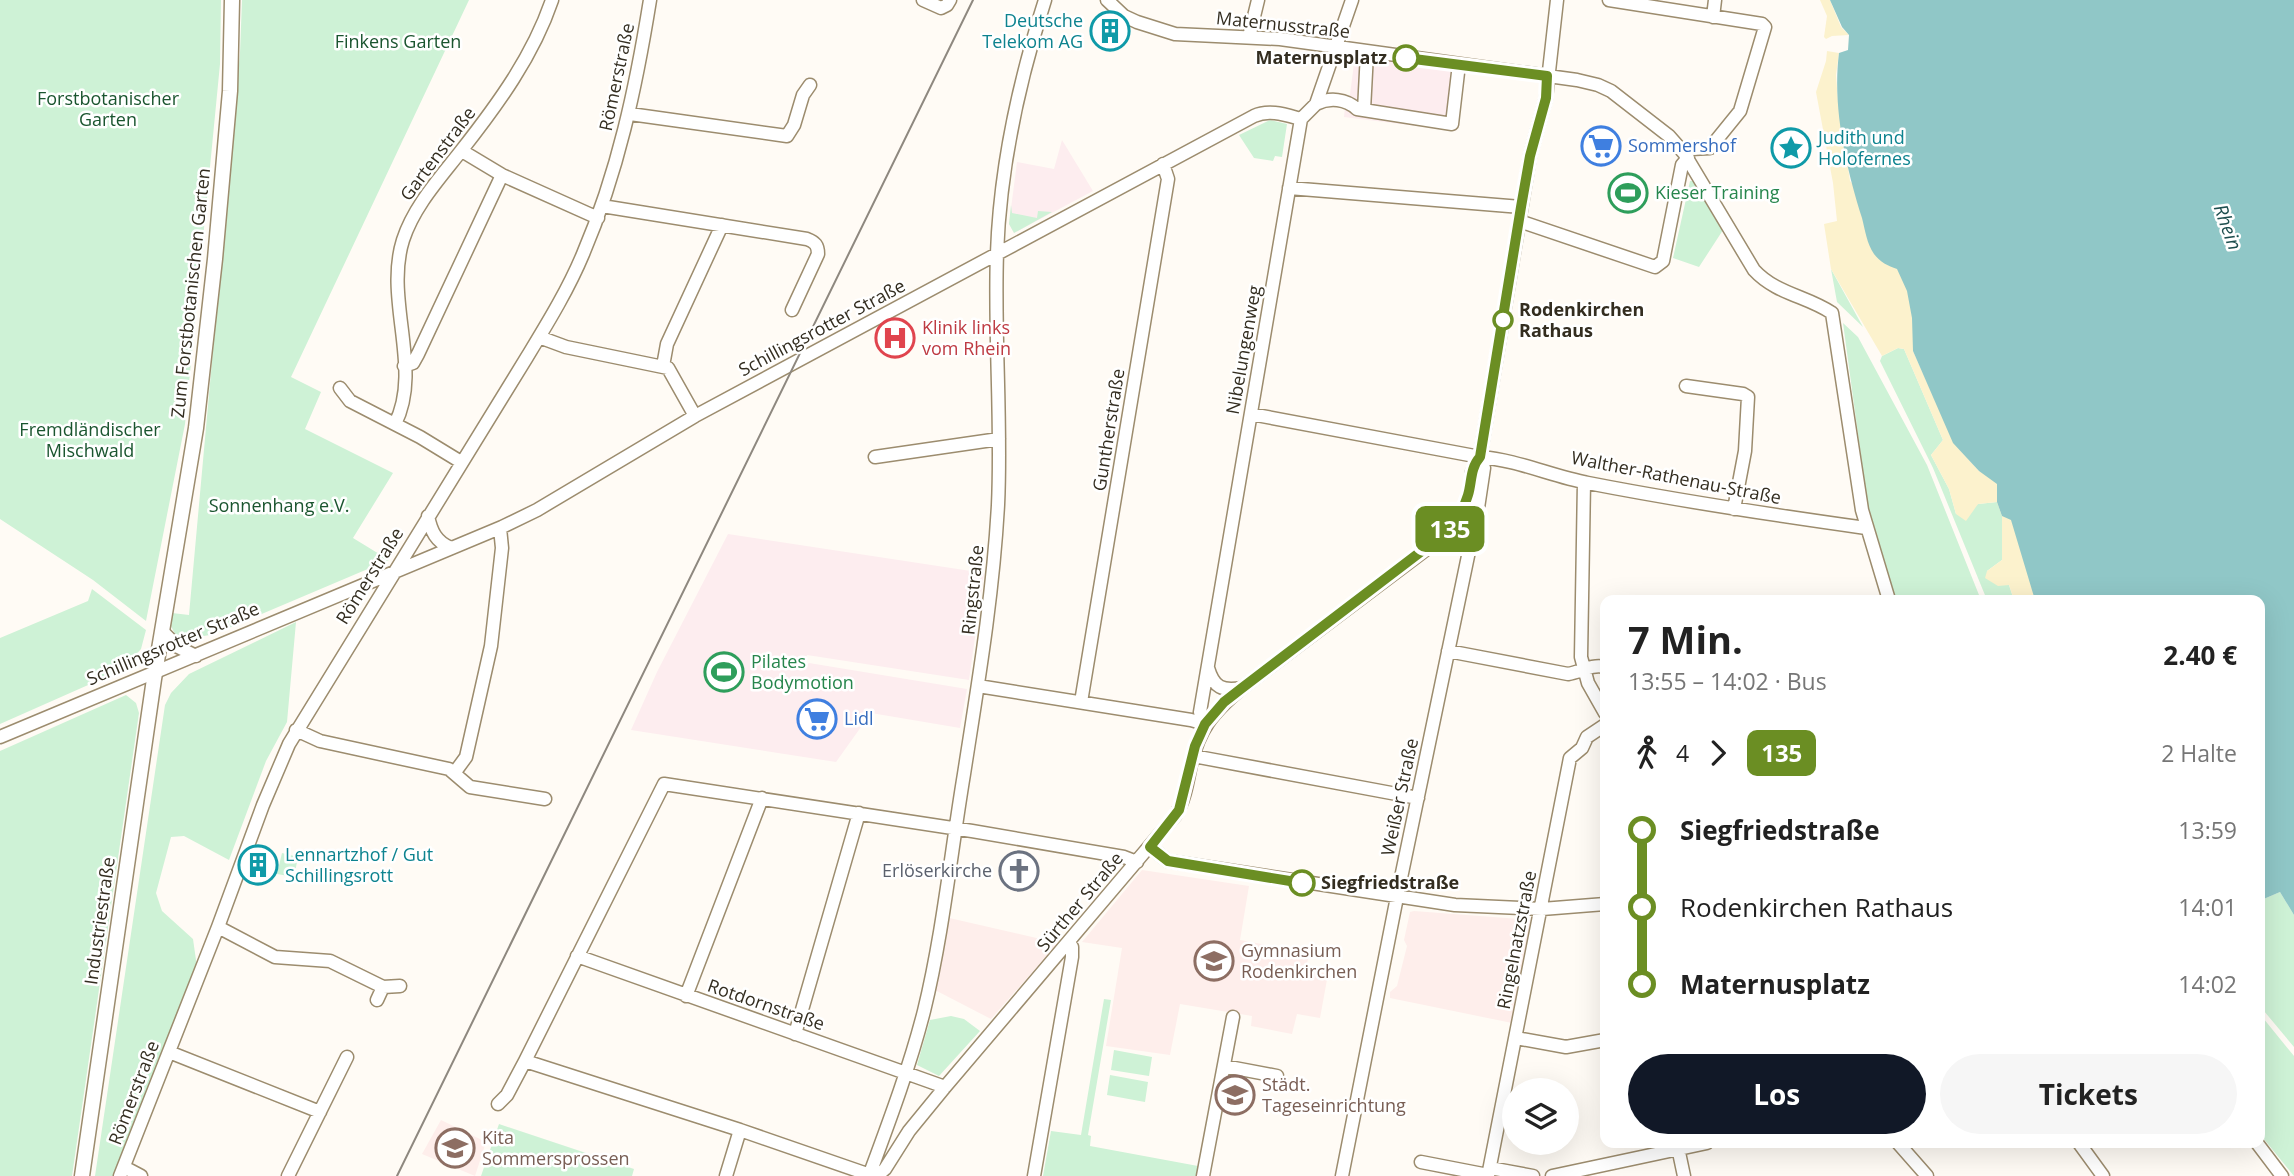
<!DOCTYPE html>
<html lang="de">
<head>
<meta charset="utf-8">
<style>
	:root { --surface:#fff; --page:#f6f6f6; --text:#222; --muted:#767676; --accent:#111827 }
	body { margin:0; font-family:"Open Sans",sans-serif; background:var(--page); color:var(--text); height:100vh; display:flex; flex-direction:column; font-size:26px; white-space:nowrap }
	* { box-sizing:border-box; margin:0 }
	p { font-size:23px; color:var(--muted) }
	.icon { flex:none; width:38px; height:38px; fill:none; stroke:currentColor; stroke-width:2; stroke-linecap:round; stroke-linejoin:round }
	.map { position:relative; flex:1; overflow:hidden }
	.drawer { position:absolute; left:1600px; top:595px; width:665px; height:553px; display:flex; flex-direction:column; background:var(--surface); border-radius:14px; box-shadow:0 7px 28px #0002 }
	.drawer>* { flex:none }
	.badge { padding:0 14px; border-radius:10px; font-size:24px; line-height:46px }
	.fabs { position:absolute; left:1502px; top:1078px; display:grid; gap:14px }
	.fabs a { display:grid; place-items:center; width:77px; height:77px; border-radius:50%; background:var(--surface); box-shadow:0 7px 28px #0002; font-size:35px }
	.map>.badge { position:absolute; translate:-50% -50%; box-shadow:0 0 0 4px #fff }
	.legs { display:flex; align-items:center; gap:10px; height:77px; padding:0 28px; font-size:23px }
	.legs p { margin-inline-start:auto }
	.headline { display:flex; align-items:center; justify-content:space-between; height:119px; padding:0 28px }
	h1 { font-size:38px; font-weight:700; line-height:52px }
	.action { display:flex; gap:14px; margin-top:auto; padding:14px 28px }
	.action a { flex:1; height:80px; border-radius:42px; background:var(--accent); color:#fff; font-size:28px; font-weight:700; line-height:80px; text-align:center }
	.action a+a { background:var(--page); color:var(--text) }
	ul { padding:0 28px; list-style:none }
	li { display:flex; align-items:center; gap:24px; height:77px; font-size:26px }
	li i { display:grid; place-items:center; width:10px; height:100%; margin:0 9px; background:currentColor }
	li i::after { content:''; width:18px; height:18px; margin:-9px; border:5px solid; border-radius:50%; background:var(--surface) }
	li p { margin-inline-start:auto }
	li:first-child i { background:linear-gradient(#0000 50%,currentColor 0) }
	li:last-child i { background:linear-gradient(currentColor 50%,#0000 0) }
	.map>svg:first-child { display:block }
	.commercial { fill:#fdedef }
	.education { fill:#feeeeb }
	.green { fill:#cef2d6 }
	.sand { fill:#fcf2cd }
	.water { fill:#90c7c7 }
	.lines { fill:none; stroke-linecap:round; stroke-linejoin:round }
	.minor-casing { stroke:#9c8c6e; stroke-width:15 }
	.major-casing { stroke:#9c8c6e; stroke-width:17 }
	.minor { stroke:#fff; stroke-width:12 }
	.major { stroke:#fff; stroke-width:14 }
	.tram { stroke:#8e887f; stroke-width:2 }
	.line-1-casing { stroke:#fff; stroke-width:16 }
	.line-1 { stroke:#6b8e23; stroke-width:10 }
	.stop-1-dot { fill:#fff; stroke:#6b8e23; stroke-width:3.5 }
	.labels { text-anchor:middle; stroke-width:5; stroke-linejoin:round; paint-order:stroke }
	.culture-label { font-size:18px; fill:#0d838f; stroke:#fff; text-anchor:start }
	.street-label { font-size:18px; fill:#332d20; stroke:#fff }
	.park-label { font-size:18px; fill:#1a552f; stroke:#fff }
	.stop-label { font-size:18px; font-weight:bold; fill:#332d20; stroke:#fff; text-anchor:start }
	.shop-label { font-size:18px; fill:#366cbe; stroke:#fff; text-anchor:start }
	.leisure-label { font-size:18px; fill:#27864d; stroke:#fff; text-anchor:start }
	.health-label { font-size:18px; fill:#be3a42; stroke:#fff; text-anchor:start }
	.worship-label { font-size:18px; fill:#5b616d; stroke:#fff; text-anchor:end }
	.education-label { font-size:18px; fill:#785e54; stroke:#fff; text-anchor:start }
	.water-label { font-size:19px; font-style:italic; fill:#1d4e4e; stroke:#fff }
</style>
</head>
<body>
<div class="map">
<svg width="2294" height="1176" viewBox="0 0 2294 1176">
	<rect width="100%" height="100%" fill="#fffbf5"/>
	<path class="commercial" d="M1355,56L1465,70L1456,131L1344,117L1345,107L1349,102Z
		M1062,140L1093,191L1014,233L1009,224L1017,162L1054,169Z
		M728,534L984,573L969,680L807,655L805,666L809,663L967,689L960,728L871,713L836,762L631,730L657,672Z"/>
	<path class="education" d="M1142,870L1249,886L1240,940L1309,953L1306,969L1328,974L1320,1018L1297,1014L1292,1034L1251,1026L1252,1016L1180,1004L1170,1055L1106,1046L1122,948L1082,942Z
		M1414,911L1531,920L1512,1023L1390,998V992L1397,986L1407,946L1404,940L1410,912Z
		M945,917L1058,943L991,1019L933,989Z
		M441,1120L486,1142L475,1176L422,1154Z"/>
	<path class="green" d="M0,0H221L220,64L185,424L146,621L93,580L0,519Z
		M242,0H469L291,377L321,392L305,429L393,473L353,538L389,560L217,633L216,631L210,635L178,640L171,626L172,613L189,615L240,53Z
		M1270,120L1287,124L1282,157L1275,156L1273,161L1254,158L1239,135Z
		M1690,181H1693L1723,230L1699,267L1673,258Z
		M1011,205L1012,213L1037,218L1038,211L1052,212L1014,233L1009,224Z
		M1831,269L1863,327L1837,302Z
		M1843,323L1858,337L1927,465L1981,600H1895L1868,508Z
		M1898,348L1904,349L1943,440L1931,455L1949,489L1956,514L1978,504L1997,502L2002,516V560L1987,571L2009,585L2014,600H1987L1933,468L1880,361L1882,356Z
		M92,589L146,630L141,649L122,670L0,724V638L88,601Z
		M296,622L287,722L266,761L229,860L184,836L171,837L156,893L162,911L193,939L197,967L115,1176H95L165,705L171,693L189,674Z
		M126,695L136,703L139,713L72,1176H0V751Z
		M282,853L298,857L294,877L277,874Z
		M2280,892L2294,915V1047L2259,1005V901Z
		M1104,999L1111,1000L1088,1135L1091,1136L1090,1146L1198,1166L1196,1176H1043L1051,1131L1081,1135Z
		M2259,1013L2294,1056V1176L2259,1133Z
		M951,1016L964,1019L980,1031L939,1076L917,1065L930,1020Z
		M1114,1050L1152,1057L1149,1076L1111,1070Z
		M1110,1075L1148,1082L1145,1102L1107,1095Z
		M499,1124L634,1169L632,1176H481Z"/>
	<path class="sand" d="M1820,0H1830L1841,27L1849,35L1832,36L1826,39L1824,37L1827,16Z
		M1827,51L1839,53L1836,75L1838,102L1850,181L1932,272L1913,351L1954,443L1979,471L2013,487L2041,600H2014L2009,585L1998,586L1985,578L1987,571L2002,560V516L1997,502L1978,504L1966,521L1956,514L1949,489L1931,455L1943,440L1904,349L1898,348L1882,356L1831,269L1824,224L1837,221L1833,183L1816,92L1826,61Z"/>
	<path class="water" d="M1830,0H2294V915L2280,892L2259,901V600H2035L2011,520L2002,516L1997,502V484L1979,471L1953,443L1913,351L1912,318L1907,291L1897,269C1888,266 1880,262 1874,254C1867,244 1865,230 1862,218C1846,167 1832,107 1839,53L1848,50L1849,35L1842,27Z"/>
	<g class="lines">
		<g class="minor-casing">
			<path id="minor" d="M923,0L941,8L947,5L950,0
				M1107,0L1124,16L1137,22L1175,34L1280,39L1577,80L1598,85L1611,91L1669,136L1684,153L1754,270C1776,294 1807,296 1832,313L1862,510L1889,600
				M1609,0L1762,24L1765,27L1740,111L1710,148L1691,149L1684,153
				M1713,17L1715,0
				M1249,37L1258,0
				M1316,104C1330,97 1346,99 1357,109L1452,124L1459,64
				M1364,110L1367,53
				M630,114L787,136L794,125L803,95L810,85
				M462,151L502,175L598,218
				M1289,188L1521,207
				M602,206L807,239C815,242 818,245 818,254L792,310
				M1519,221L1655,267L1663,261L1664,256L1682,165L1688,158
				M539,337L566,347L668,368L695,416
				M404,366L413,363L418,354L502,175
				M663,366L667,344L722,225
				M1686,386L1743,394L1748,397L1745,451L1734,509
				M340,388L350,401L420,437L461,462
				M1251,414L1480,457C1518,460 1551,476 1588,483C1680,501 1773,515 1866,528
				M395,424C423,369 384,300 403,240C414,206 440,178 461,151C498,104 533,56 552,0
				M875,457L999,439
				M1584,482L1581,657L1588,683L1605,713
				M428,516C431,531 436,542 451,548
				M1468,522L1472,472L1480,457L1530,156L1546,98L1557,0
				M163,632L178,647L196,656
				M1448,651L1568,674C1581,672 1591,664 1605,667
				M1208,668C1214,688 1222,691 1242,688
				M978,686L1191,720L1205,724
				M1081,702L1168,179L1163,164
				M1205,724L1200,712L1301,119L1316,104L1352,0
				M296,730L320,741L449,769L470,787L545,799
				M0,737L502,527L537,510L695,416L1254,116C1269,109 1286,115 1301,119
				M1193,756L1418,798
				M455,772L466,757L491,646L502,548L500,528
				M1150,847L1168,861L1455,905L1542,909L1605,904
				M218,927L275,957L330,961L383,987L400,986
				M577,956L945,1087
				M686,996L762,798
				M377,1000L383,987
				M795,1034L859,813
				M1516,1038L1566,1047L1605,1040
				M169,1052L320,1112
				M525,1061L740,1130L873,1176
				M1224,1066L1277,1076
				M498,1104L507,1095L525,1061L664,784L972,831L1124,857L1137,862
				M1677,1143L1684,1176
				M1898,1143L1927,1176
				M2079,1143L2103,1176
				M2257,1143L2282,1176
				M1421,1162L1488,1175
				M124,1167L141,1176
				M1490,1168L1533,1176
				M870,1175L879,1174L885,1169L909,1131L945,1087L1175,816C1184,802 1187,785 1190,769C1198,730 1212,713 1242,688L1468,518L1478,508
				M120,1176L218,927L263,805L289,744L527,357C547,324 568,290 583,254C618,172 636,87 650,0
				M288,1176L347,1057
				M726,1176L740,1130
				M869,1176C889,1122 910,1066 924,1011C943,933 951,852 964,774C978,684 993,596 998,505C1002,421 994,337 997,253C1000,168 1019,81 1045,0
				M1034,1176L1072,957V947L1069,942
				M1203,1176L1233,1017
				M1342,1176L1397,897L1478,508L1484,468L1480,457
				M1488,1176L1570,758L1582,748L1587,737L1605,725
				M1552,1176L1707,1143"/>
		</g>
		<g class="major-casing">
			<path id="major" d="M82,1176L154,679L196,428L215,259L230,91L232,0"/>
		</g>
		<use href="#minor" class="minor"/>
		<use href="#major" class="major"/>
		<path class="tram" d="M397,1176L973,0"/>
	</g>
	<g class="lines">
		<g class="line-1-casing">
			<path id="line-1" d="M1302,883L1168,861L1150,847L1179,810L1195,746L1205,724L1224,702L1242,688L1448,531C1456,520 1464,509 1468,495C1472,482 1470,468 1480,457L1521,207L1530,156L1546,98L1547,76L1406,58"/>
		</g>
		<use href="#line-1" class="line-1"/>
	</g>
	<defs>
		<g id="building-ring" transform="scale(2.0125)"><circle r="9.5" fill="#fff" stroke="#0f9aa8" stroke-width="1.5"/><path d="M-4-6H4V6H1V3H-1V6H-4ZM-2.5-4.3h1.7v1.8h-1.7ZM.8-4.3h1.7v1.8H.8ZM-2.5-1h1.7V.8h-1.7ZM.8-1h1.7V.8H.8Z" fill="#0f9aa8"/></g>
		<g id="supermarket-ring" transform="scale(2.0125)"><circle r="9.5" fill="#fff" stroke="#3f7fe0" stroke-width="1.5"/><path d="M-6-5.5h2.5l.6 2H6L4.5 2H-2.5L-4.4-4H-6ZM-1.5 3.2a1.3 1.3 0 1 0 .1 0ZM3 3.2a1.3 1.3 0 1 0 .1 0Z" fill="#3f7fe0"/></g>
		<g id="sight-ring" transform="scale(2.0125)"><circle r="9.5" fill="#fff" stroke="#0f9aa8" stroke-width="1.5"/><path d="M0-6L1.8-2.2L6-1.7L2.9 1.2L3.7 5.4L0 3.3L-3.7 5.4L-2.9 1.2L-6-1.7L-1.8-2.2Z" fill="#0f9aa8"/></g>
		<g id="stadium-ring" transform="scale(2.0125)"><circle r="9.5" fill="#fff" stroke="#2e9e5b" stroke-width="1.5"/><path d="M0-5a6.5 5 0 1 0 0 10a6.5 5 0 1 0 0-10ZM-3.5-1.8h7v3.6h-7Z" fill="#2e9e5b"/></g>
		<g id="hospital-ring" transform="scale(2.0125)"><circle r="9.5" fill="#fff" stroke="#e0444e" stroke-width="1.5"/><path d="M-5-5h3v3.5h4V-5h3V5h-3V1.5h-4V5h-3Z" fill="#e0444e"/></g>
		<g id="church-ring" transform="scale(2.0125)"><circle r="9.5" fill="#fff" stroke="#6b7280" stroke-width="1.5"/><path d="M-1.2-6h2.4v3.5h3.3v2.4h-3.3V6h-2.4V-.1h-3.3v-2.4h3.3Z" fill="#6b7280"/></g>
		<g id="school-ring" transform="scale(2.0125)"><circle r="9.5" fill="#fff" stroke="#8d6e63" stroke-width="1.5"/><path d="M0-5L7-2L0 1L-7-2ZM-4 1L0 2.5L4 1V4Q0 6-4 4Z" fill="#8d6e63"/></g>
	</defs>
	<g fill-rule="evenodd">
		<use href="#building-ring" x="1110" y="31"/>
		<use href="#supermarket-ring" x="1601" y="146"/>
		<use href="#sight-ring" x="1791" y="148"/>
		<use href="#stadium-ring" x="1628" y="193"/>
		<use href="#hospital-ring" x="895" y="338"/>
		<use href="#stadium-ring" x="724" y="672"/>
		<use href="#supermarket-ring" x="817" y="719"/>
		<use href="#building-ring" x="258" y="865"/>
		<use href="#church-ring" x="1019" y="871"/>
		<use href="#school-ring" x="1214" y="961"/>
		<use href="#school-ring" x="1235" y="1095"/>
		<use href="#school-ring" x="455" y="1148"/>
	</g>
	<g class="stop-1-dot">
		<circle cx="1406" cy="58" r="12"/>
		<circle cx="1503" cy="320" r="9"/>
		<circle cx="1302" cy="883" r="12"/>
	</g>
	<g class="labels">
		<g class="culture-label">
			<text x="1083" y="27" text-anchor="end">Deutsche<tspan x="1083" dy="21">Telekom AG</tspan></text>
			<text x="1818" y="144">Judith und<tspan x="1818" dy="21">Holofernes</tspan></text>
			<text x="285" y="861">Lennartzhof / Gut<tspan x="285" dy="21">Schillingsrott</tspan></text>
		</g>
		<g class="street-label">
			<text transform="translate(1283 25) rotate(6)" y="6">Maternusstraße</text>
			<text transform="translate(617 77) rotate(-78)" y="6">Römerstraße</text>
			<text transform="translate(438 154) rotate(-53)" y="6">Gartenstraße</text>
			<text transform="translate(191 293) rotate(-84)" y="6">Zum Forstbotanischen Garten</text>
			<text transform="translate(822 328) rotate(-28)" y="6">Schillingsrotter Straße</text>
			<text transform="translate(1244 350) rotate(-80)" y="6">Nibelungenweg</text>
			<text transform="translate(1109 430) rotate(-81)" y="6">Guntherstraße</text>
			<text transform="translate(1676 478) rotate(11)" y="6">Walther-Rathenau-Straße</text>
			<text transform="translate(370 576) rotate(-58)" y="6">Römerstraße</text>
			<text transform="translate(973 590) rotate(-84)" y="6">Ringstraße</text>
			<text transform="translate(173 644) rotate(-23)" y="6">Schillingsrotter Straße</text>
			<text transform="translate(1400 797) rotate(-78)" y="6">Weißer Straße</text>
			<text transform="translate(1080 902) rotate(-50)" y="6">Sürther Straße</text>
			<text transform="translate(100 921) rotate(-82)" y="6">Industriestraße</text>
			<text transform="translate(1517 940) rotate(-79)" y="6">Ringelnatzstraße</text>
			<text transform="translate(766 1005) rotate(19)" y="6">Rotdornstraße</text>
			<text transform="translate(134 1093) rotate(-69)" y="6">Römerstraße</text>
		</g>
		<g class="park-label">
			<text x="398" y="48">Finkens Garten</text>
			<text x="108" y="105">Forstbotanischer<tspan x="108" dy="21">Garten</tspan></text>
			<text x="90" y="436">Fremdländischer<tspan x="90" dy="21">Mischwald</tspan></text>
			<text x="279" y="512">Sonnenhang e.V.</text>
		</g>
		<g class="stop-label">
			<text x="1387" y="64" text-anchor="end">Maternusplatz</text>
			<text x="1519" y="316">Rodenkirchen<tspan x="1519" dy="21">Rathaus</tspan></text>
			<text x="1321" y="889">Siegfriedstraße</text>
		</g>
		<g class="shop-label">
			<text x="1628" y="152">Sommershof</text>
			<text x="844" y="725">Lidl</text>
		</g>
		<g class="leisure-label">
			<text x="1655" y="199">Kieser Training</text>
			<text x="751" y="668">Pilates<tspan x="751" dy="21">Bodymotion</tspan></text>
		</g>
		<g class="health-label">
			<text x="922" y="334">Klinik links<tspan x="922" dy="21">vom Rhein</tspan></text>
		</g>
		<g class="worship-label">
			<text x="992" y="877">Erlöserkirche</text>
		</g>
		<g class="education-label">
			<text x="1241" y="957">Gymnasium<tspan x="1241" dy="21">Rodenkirchen</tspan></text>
			<text x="1262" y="1091">Städt.<tspan x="1262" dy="21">Tageseinrichtung</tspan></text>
			<text x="482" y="1144">Kita<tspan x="482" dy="21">Sommersprossen</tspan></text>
		</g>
		<g class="water-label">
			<text transform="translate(2228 227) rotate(70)" y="7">Rhein</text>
		</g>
	</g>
</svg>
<div class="fabs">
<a><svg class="icon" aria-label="layers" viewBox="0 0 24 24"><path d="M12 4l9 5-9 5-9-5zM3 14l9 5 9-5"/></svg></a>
</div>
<b class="badge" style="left:1450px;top:529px;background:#6b8e23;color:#fff">135</b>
<section class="drawer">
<div class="headline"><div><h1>7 Min.</h1><p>13:55 – 14:02 · Bus</p></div><b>2.40 €</b></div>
<div class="legs"><svg class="icon" aria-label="walk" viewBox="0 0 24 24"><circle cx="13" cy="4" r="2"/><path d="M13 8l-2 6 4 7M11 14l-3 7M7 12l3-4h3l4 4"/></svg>4<svg class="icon" aria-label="forward" viewBox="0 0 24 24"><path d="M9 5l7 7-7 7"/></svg><b class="badge" style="background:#6b8e23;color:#fff">135</b><p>2 Halte</p></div>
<ul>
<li><i style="color:#6b8e23"></i><b>Siegfriedstraße</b><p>13:59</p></li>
<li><i style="color:#6b8e23"></i><span>Rodenkirchen Rathaus</span><p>14:01</p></li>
<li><i style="color:#6b8e23"></i><b>Maternusplatz</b><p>14:02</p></li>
</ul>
<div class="action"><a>Los</a><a>Tickets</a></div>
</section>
</div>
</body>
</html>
